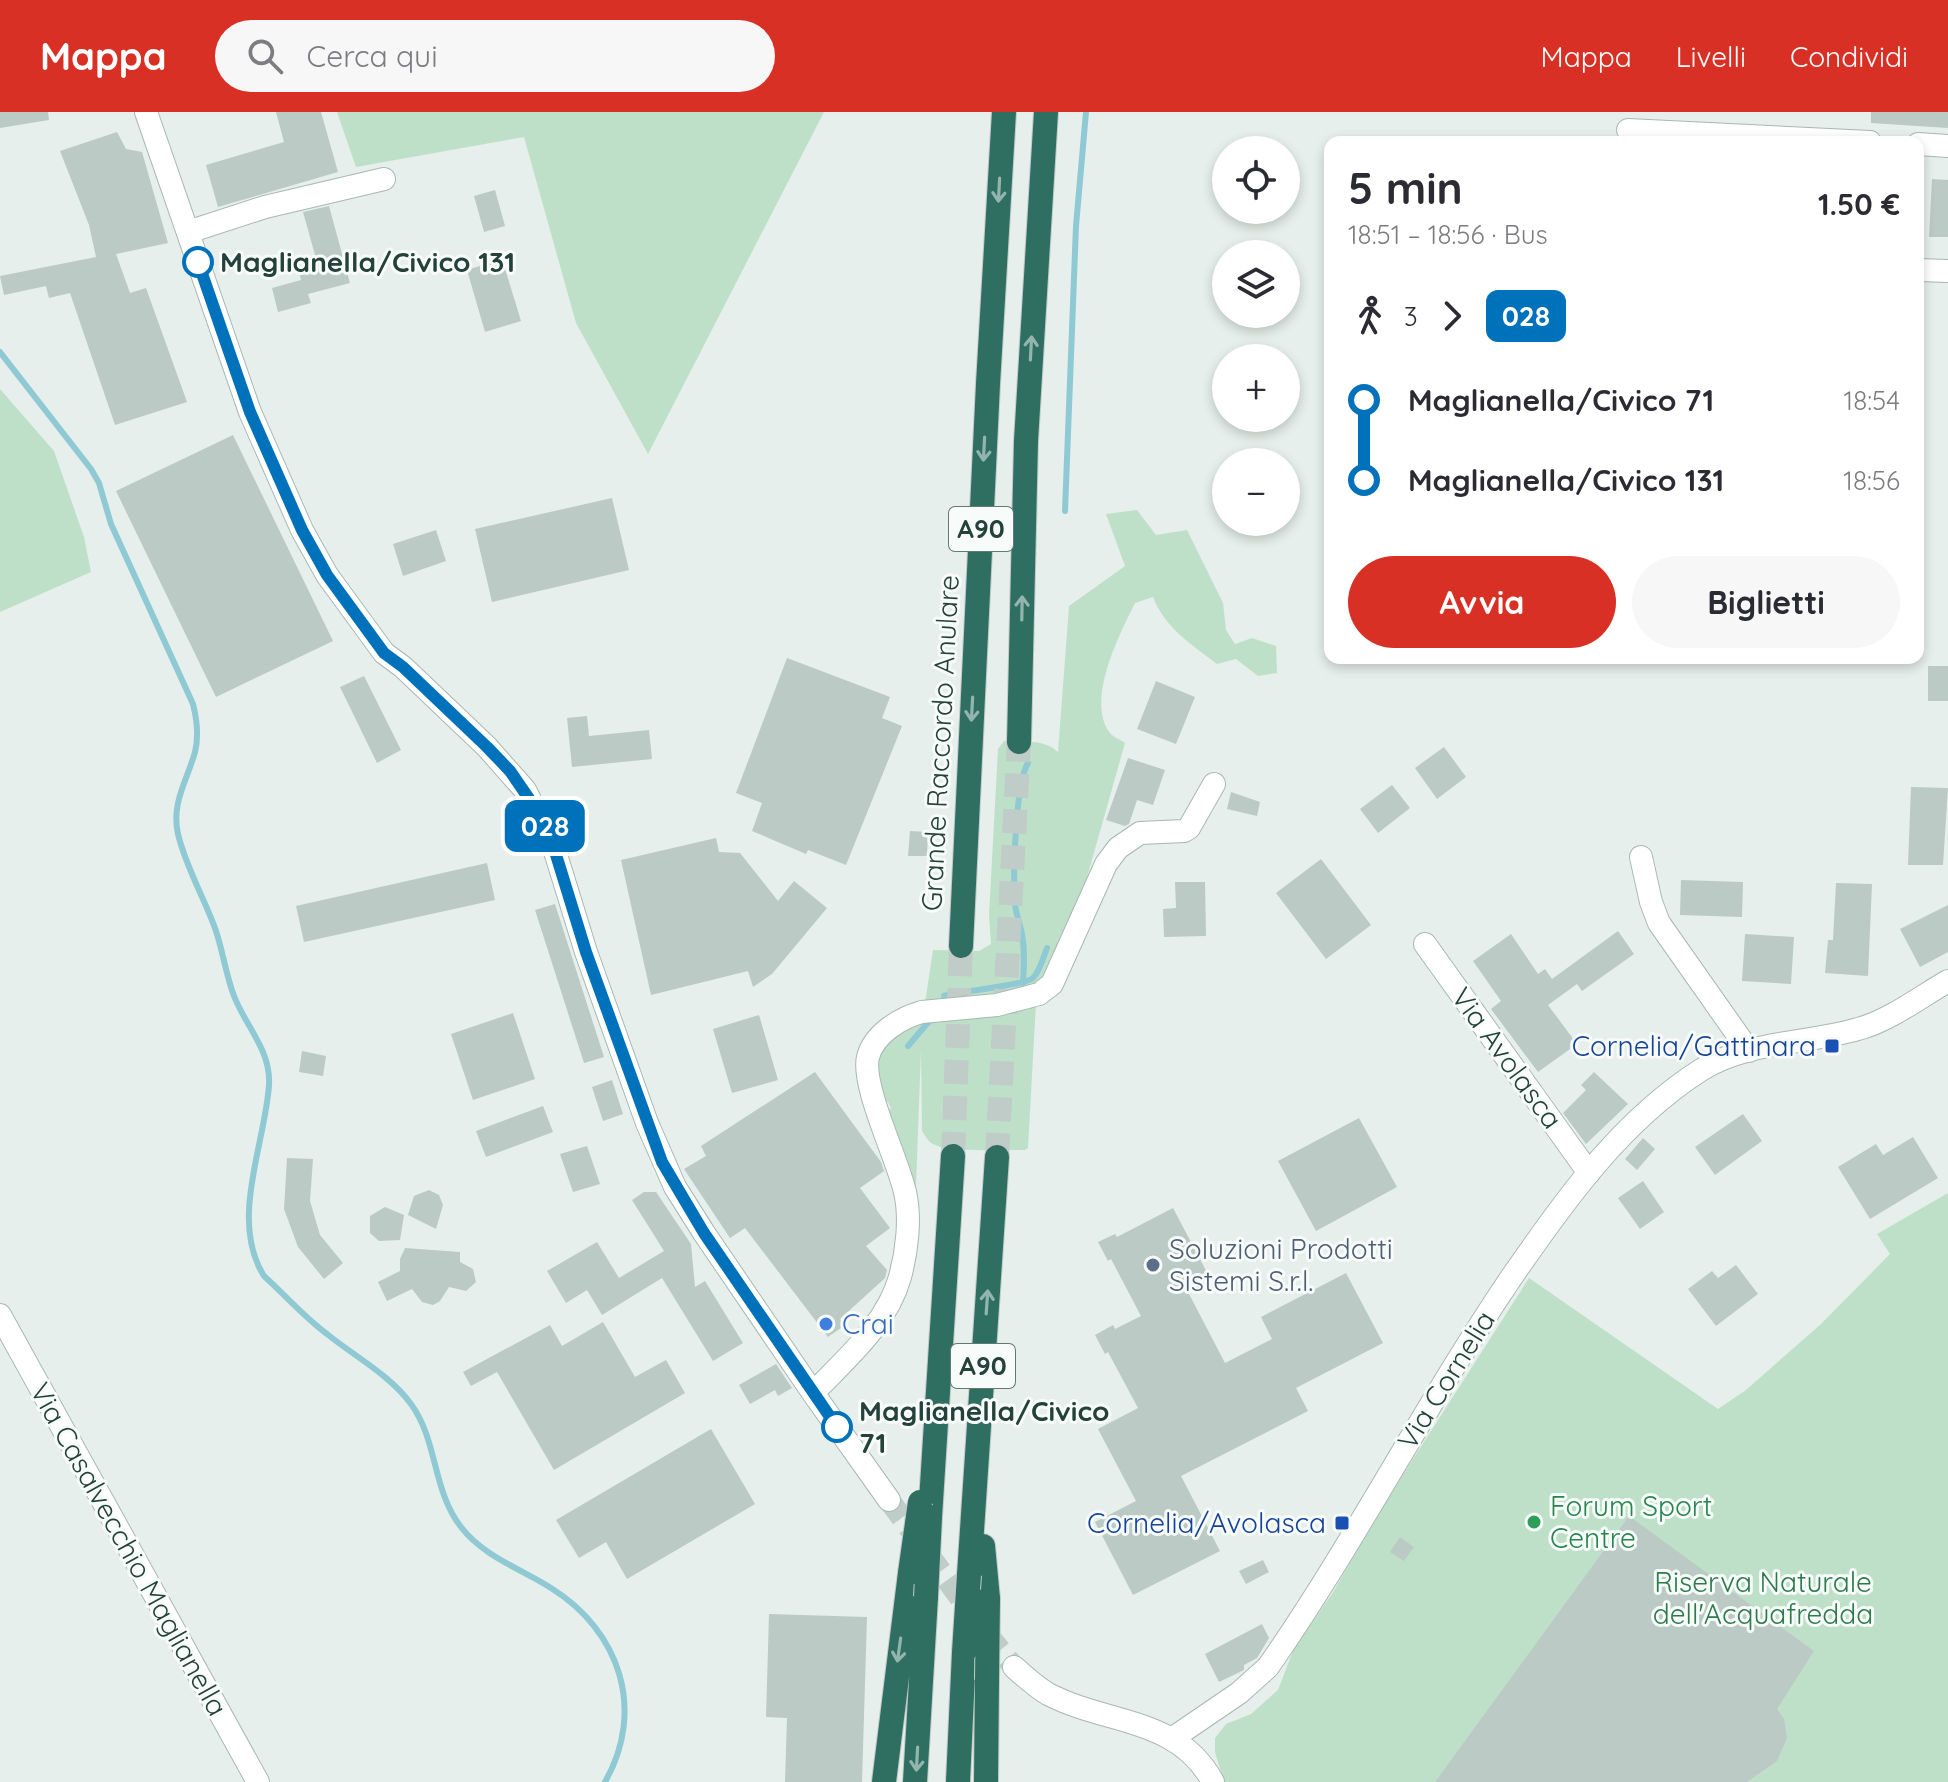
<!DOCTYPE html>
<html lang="it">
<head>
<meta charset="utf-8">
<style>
	:root { --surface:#fff; --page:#f7f7f7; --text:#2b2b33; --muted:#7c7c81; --accent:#d93025 }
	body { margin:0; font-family:Quicksand,sans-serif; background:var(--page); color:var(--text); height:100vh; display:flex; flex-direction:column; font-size:30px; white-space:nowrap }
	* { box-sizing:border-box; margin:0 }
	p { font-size:26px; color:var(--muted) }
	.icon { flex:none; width:44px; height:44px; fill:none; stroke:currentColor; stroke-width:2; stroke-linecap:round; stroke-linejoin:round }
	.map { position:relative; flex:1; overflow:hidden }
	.side { position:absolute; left:1324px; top:24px; width:600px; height:528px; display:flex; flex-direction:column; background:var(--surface); border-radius:16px; box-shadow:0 4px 12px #0003 }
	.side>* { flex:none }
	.badge { padding:0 16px; border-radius:12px; font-size:28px; line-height:52px }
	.buttons { position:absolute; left:1212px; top:24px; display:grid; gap:16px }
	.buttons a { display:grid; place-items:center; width:88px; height:88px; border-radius:50%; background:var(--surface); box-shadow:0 4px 12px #0003; font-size:40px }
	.map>.badge { position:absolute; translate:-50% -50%; box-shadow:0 0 0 4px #fff }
	.legs { display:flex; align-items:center; gap:12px; height:88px; padding:0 24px; font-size:26px }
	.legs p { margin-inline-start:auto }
	.summary { display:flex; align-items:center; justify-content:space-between; height:136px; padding:0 24px }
	h1 { font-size:44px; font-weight:800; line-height:60px }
	.primary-button { display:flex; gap:16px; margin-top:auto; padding:16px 24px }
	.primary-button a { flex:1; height:92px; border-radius:48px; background:var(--accent); color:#fff; font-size:32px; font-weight:800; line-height:92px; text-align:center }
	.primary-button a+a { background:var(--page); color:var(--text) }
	ul { padding:0 24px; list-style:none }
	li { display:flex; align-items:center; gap:28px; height:80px; font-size:30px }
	li i { display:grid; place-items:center; width:12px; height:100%; margin:0 10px; background:currentColor }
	li i::after { content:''; width:20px; height:20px; margin:-10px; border:6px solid; border-radius:50%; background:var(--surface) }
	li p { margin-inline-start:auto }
	li:first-child i { background:linear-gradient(#0000 50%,currentColor 0) }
	li:last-child i { background:linear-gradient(currentColor 50%,#0000 0) }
	header { display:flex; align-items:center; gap:48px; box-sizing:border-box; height:112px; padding:0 40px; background:var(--accent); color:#fff }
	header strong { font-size:38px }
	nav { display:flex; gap:44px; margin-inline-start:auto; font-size:28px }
	.search { width:560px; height:72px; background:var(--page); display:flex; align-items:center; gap:20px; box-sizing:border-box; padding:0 28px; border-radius:44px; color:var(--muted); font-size:30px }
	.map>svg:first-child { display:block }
	.green { fill:#bfe0c8 }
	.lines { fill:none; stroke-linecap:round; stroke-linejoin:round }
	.stream { stroke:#8ec9d4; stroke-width:6 }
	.building { fill:#bbcac4 }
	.minor-tunnel { stroke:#bfccc8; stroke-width:22; stroke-dasharray:22 11; stroke-linecap:butt }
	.highway-tunnel { stroke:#bfccc8; stroke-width:24; stroke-dasharray:24 12; stroke-linecap:butt }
	.minor-casing { stroke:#a8b8b2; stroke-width:24 }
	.highway-casing { stroke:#c2cac8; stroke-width:26 }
	.minor { stroke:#fff; stroke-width:22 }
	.highway { stroke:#2f6f62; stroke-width:24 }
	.minor-bridge-casing { stroke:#a8b8b2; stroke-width:24; stroke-linecap:butt }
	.highway-bridge-casing { stroke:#c2cac8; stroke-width:26; stroke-linecap:butt }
	.minor-bridge { stroke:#fff; stroke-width:22 }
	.highway-bridge { stroke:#2f6f62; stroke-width:24 }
	.oneway { stroke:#93b5ae }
	.line-1-casing { stroke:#fff; stroke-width:18 }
	.line-1 { stroke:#0072bc; stroke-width:12 }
	.stop-1-dot { fill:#fff; stroke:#0072bc; stroke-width:4 }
	.transit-dot { fill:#1a4fb4; stroke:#f7fbf9; stroke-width:3 }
	.service-dot { fill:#5c6f8a; stroke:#f7fbf9; stroke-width:3 }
	.shop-dot { fill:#3f7fe0; stroke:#f7fbf9; stroke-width:3 }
	.leisure-dot { fill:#2e9e5b; stroke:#f7fbf9; stroke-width:3 }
	.labels { text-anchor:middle; stroke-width:6; stroke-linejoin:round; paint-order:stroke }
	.shield { fill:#f7fbf9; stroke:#637a73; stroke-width:2 }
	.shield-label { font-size:26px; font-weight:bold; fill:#24423a }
	.stop-label { font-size:28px; font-weight:bold; fill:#24423a; stroke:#f7fbf9; text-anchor:start }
	.street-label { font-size:28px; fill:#24423a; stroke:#f7fbf9 }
	.transit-label { font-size:28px; fill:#164399; stroke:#f7fbf9; text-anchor:end }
	.service-label { font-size:28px; fill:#4e5e75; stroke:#f7fbf9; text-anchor:start }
	.shop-label { font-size:28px; fill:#366cbe; stroke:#f7fbf9; text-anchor:start }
	.leisure-label { font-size:28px; fill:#27864d; stroke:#f7fbf9; text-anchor:start }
	.park-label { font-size:28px; fill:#2d7a4b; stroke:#f7fbf9 }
</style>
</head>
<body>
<header>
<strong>Mappa</strong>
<div class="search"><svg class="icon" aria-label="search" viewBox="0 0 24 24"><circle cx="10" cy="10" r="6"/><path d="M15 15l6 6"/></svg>Cerca qui</div>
<nav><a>Mappa</a><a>Livelli</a><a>Condividi</a></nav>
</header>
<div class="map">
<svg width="1948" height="1670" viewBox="0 0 1948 1670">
	<rect width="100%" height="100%" fill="#e6efeb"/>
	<path class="green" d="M337,0H824L648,342L576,211L524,25L356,55Z
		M0,277L54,339L84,425L91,460L0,500Z
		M1137,398L1156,423L1187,418L1223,491L1226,518L1235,532L1252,526L1276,534L1277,561L1258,564L1236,547L1217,552C1191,532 1165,516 1153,485L1135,491C1120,521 1085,589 1110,621C1113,625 1121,628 1125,631L1084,776L1048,863L1021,880L925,891L933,838L979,839L991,832L989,803L998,637L1004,629C1025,631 1042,626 1058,640L1069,494L1125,454L1106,402Z
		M1036,891L1028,1036L1025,1038C1006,1038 949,1040 935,1033C928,1030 926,1025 922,1019L921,939L915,1101L888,999L891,996L888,990L884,991L874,951L894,919L910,912Z
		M1948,1081V1670H1224L1215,1640V1626L1226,1612L1251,1602L1278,1578L1294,1536L1332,1482L1379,1400L1529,1166L1718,1297L1746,1278L1821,1212L1890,1142L1877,1122Z"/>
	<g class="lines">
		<path class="stream" d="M0,240L91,357L99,371L111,412L193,592C197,608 199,624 195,640C187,669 171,691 178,722C186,756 205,787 216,819C223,840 226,863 234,884C246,915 271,938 269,973C265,1033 229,1108 264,1164C285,1183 304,1205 327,1222C354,1244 390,1263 411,1292C438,1329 432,1378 461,1415C483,1444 521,1457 551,1476C620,1519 646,1598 605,1670
			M1065,399L1076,114L1086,0
			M1023,871C1024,854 1025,838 1022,822C1020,812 1016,802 1015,792C1013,765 1015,672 1028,651
			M944,884C961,879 1026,873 1033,866C1040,859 1043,846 1047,836
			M908,934L931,907"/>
	</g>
	<path class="building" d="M0,0H48L49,8L0,16Z
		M276,0H321L338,60L218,95L206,53L284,30Z
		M1871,0H1948V16L1871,11Z
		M117,20L126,37L142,40L168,131L116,142L130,181L146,176L187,290L115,313L70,181L49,186L46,174L4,183L0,164L96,145L89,113L60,39Z
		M1932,67L1948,68V125H1929Z
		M495,78L505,114L484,120L474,84Z
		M329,94L350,171L308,182L311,191L278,200L272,176L301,168L298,155L317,150L303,100Z
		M502,147L521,209L485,220L467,158Z
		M233,323L333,529L216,585L116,379Z
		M612,386L629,458L492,490L475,417Z
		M436,418L446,449L403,464L393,432Z
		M787,546L890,585L882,606L902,614L846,753L808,738L806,742L752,719L762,691L736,681Z
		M1928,554H1948V589H1928Z
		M364,564L401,638L377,651L340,575Z
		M1156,569L1195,585L1176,632L1137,617Z
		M587,604L589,624L649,618L652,647L572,655L567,606Z
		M1444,635L1466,665L1437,687L1415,656Z
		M1128,646L1165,658L1153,693L1137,688L1129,712L1125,714L1106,708Z
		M1392,673L1410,696L1378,721L1360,697Z
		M1911,675L1948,676L1943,753H1908Z
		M1231,680L1260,690L1257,704L1227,697Z
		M910,719L928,720L927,744H908Z
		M716,726L719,740L740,741L778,789L794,769L827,796L772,862L753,875L748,859L651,883L621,748Z
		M1321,747L1371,813L1326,847L1276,781Z
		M487,751L495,788L304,830L296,794Z
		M1681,768L1743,770L1742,805L1680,803Z
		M1175,770H1205L1206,824L1164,825L1163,797L1176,796Z
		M1836,771L1872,772L1868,864L1825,861L1828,828H1833Z
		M555,792L604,945L584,951L535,798Z
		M1948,793V840L1920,855L1900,817Z
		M1618,819L1634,842L1582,879L1577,872L1548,893L1577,932L1538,960L1491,897L1501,889L1473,849L1511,822L1538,862L1545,857L1552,867Z
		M1745,822L1794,825L1791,872L1742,869Z
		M513,901L535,967L473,988L451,922Z
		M759,903L778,968L732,981L713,917Z
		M302,939L326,944L323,964L299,960Z
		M815,960L881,1050L884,1059L860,1076L890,1116L866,1134L887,1158L885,1166L840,1207L845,1213L828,1225L745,1116L730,1126L684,1057L706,1044L701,1034Z
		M1594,960L1628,992L1586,1032L1563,1001L1586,978L1581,973Z
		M612,968L623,1002L603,1009L592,975Z
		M543,994L553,1020L486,1045L476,1019Z
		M1743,1002L1762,1029L1715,1063L1695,1035Z
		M1359,1006L1397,1075L1316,1119L1278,1049Z
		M1913,1025L1938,1066L1870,1107L1838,1055L1876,1032L1883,1043Z
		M1643,1026L1655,1037L1637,1058L1625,1047Z
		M587,1034L600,1072L573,1080L560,1042Z
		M287,1046L313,1047L310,1089L320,1123L343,1151L324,1167L298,1135L284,1097Z
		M1643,1069L1664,1100L1640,1117L1618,1086Z
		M429,1078L439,1083L443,1093L436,1117L408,1103L414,1084Z
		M644,1080H656L691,1132L695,1175L705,1169L743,1231L713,1249L662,1166L602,1203L587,1178L566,1191L547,1159L597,1130L619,1166L664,1139L632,1088Z
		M385,1095L404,1103L400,1128L379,1129L370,1121V1104Z
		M1173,1096L1211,1168L1188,1180L1225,1251L1272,1227L1261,1205L1346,1161L1383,1231L1296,1276L1308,1299L1181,1364L1220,1439L1133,1483L1095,1410L1136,1389L1098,1317L1138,1296L1108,1240L1105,1242L1095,1223L1113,1213L1115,1217L1141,1204L1111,1147L1108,1149L1098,1130L1115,1122L1117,1125Z
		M405,1136L460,1140V1150L473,1157L476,1170L466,1179L449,1175L440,1189L433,1193L422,1190L412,1177L387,1189L378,1170L400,1159V1147Z
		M1736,1153L1758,1182L1716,1214L1688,1177L1712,1159L1718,1166Z
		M603,1210L635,1265L666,1248L685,1281L554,1358L497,1260L471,1274L463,1260L550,1213L562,1234Z
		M776,1252L792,1276L778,1284L775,1278L750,1292L739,1273Z
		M711,1317L755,1392L627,1467L606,1430L579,1446L556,1408Z
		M1629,1404L1814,1539L1777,1597L1784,1607L1787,1626L1777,1649L1747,1670H1435Z
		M1400,1425L1414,1435L1404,1449L1390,1440Z
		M1263,1448L1269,1460L1246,1472L1239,1459Z
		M769,1502L867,1505L862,1670H785L787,1606L766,1605Z
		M1262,1512L1269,1526L1257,1546L1244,1553V1558L1219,1570L1205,1542Z"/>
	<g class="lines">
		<path class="minor-tunnel" d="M889,1388L982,1516L1014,1555"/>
		<path class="highway-tunnel" d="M953,1044L961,834
			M997,1045L1019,630"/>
		<g class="minor-casing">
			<path id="minor" d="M146,0L250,300L302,418L327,463L384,541L403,555L487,635L525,678L553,733L586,840L647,1011L675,1075L704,1121L813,1281L889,1388
				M1628,18L1870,30
				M1918,32L1948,34
				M188,120L265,95L384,67
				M1918,158L1948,159
				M1641,745L1651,790L1659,811L1749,939
				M1425,832L1589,1061
				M1039,882L1052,872L1106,752L1118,736L1140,721L1184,719L1189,716L1214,672
				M0,1203L258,1670
				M813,1281C846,1247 887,1212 900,1165C907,1139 911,1106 905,1080C898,1048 861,973 868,945C874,922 900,906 922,900
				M1014,1555C1025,1565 1036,1575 1048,1582C1108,1613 1178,1605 1213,1670
				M1173,1626L1239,1581L1268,1555C1355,1430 1425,1293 1511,1166C1564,1089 1621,1009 1701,958C1747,929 1807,932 1858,917C1889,909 1920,885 1948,869"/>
		</g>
		<g class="highway-casing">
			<path id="highway" d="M1019,630L1026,329L1046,0
				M961,834L988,272L1004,0
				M930,1405L953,1044
				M983,1434L988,1487
				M969,1463L997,1045
				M884,1670L910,1461
				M915,1670L926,1485
				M958,1670L964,1540
				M986,1670L987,1568"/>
		</g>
		<use href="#minor" class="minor"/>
		<use href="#highway" class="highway"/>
		<g class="minor-bridge-casing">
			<path id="minor-bridge" d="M922,900L997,893L1039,882"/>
		</g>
		<g class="highway-bridge-casing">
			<path id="highway-bridge" d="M910,1461L920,1390
				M926,1485L930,1405
				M964,1540L969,1463
				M987,1568L988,1487"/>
		</g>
		<use href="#minor-bridge" class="minor-bridge"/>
		<use href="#highway-bridge" class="highway-bridge"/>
	</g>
	<defs><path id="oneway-shaft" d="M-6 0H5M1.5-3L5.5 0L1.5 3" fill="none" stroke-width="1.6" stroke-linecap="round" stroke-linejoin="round" transform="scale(2)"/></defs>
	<g class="oneway">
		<use href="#oneway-shaft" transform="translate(999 78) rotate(93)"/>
		<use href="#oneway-shaft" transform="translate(1031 236) rotate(-87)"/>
		<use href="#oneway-shaft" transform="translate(984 337) rotate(93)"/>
		<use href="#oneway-shaft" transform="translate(1022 496) rotate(-89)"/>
		<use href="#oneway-shaft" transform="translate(972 597) rotate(93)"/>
		<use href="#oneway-shaft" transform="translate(987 1190) rotate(-86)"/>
		<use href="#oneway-shaft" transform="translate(899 1538) rotate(98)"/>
		<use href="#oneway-shaft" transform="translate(917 1647) rotate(93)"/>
	</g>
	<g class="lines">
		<g class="line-1-casing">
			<path id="line-1" d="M198,150L250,300L302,418L327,463L384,541L403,555L487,635L510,659L534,694L553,733L586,840L662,1050L704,1121L837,1315"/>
		</g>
		<use href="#line-1" class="line-1"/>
	</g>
	<g class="stop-1-dot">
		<circle cx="198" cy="150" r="14"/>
		<circle cx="837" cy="1315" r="14"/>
	</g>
	<g class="transit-dot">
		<rect x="1824" y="926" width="16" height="16" rx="4"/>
		<rect x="1334" y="1403" width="16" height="16" rx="4"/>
	</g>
	<circle class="service-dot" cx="1153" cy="1153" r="8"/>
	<circle class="shop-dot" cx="826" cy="1212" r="8"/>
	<circle class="leisure-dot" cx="1534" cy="1410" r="8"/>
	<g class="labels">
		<g class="shield">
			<rect x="949" y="395" width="64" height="44" rx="6"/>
			<rect x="951" y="1232" width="64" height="44" rx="6"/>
		</g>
		<g class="shield-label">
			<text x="981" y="426">A90</text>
			<text x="983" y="1263">A90</text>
		</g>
		<g class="stop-label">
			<text x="220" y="160">Maglianella/Civico 131</text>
			<text x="859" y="1309">Maglianella/Civico<tspan x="859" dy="32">71</tspan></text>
		</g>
		<g class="street-label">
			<text transform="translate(940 631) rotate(-87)" y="10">Grande Raccordo Anulare</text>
			<text transform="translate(1507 946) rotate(54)" y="10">Via Avolasca</text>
			<text transform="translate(1446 1268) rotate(-58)" y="10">Via Cornelia</text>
			<text transform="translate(129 1437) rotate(61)" y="10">Via Casalvecchio Maglianella</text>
		</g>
		<g class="transit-label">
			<text x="1816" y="944">Cornelia/Gattinara</text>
			<text x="1326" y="1421">Cornelia/Avolasca</text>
		</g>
		<g class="service-label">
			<text x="1169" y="1147">Soluzioni Prodotti<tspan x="1169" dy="32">Sistemi S.r.l.</tspan></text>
		</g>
		<g class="shop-label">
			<text x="842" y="1222">Crai</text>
		</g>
		<g class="leisure-label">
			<text x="1550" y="1404">Forum Sport<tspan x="1550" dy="32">Centre</tspan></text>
		</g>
		<g class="park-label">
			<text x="1763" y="1480">Riserva Naturale<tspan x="1763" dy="32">dell'Acquafredda</tspan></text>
		</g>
	</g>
</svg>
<div class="buttons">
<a><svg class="icon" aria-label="locate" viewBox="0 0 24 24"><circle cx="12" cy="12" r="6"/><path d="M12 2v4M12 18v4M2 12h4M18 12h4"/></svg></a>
<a><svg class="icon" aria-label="layers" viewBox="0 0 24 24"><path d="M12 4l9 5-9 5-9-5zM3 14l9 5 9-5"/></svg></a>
<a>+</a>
<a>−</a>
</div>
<b class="badge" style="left:545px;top:714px;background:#0072bc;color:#fff">028</b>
<section class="side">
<div class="summary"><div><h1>5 min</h1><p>18:51 – 18:56 · Bus</p></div><b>1.50 €</b></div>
<div class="legs"><svg class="icon" aria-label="walk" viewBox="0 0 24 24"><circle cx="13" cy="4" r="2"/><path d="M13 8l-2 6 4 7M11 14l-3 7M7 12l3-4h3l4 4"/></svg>3<svg class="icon" aria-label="forward" viewBox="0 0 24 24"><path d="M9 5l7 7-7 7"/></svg><b class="badge" style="background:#0072bc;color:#fff">028</b></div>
<ul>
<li><i style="color:#0072bc"></i><b>Maglianella/Civico 71</b><p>18:54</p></li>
<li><i style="color:#0072bc"></i><b>Maglianella/Civico 131</b><p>18:56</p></li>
</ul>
<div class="primary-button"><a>Avvia</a><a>Biglietti</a></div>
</section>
</div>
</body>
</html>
